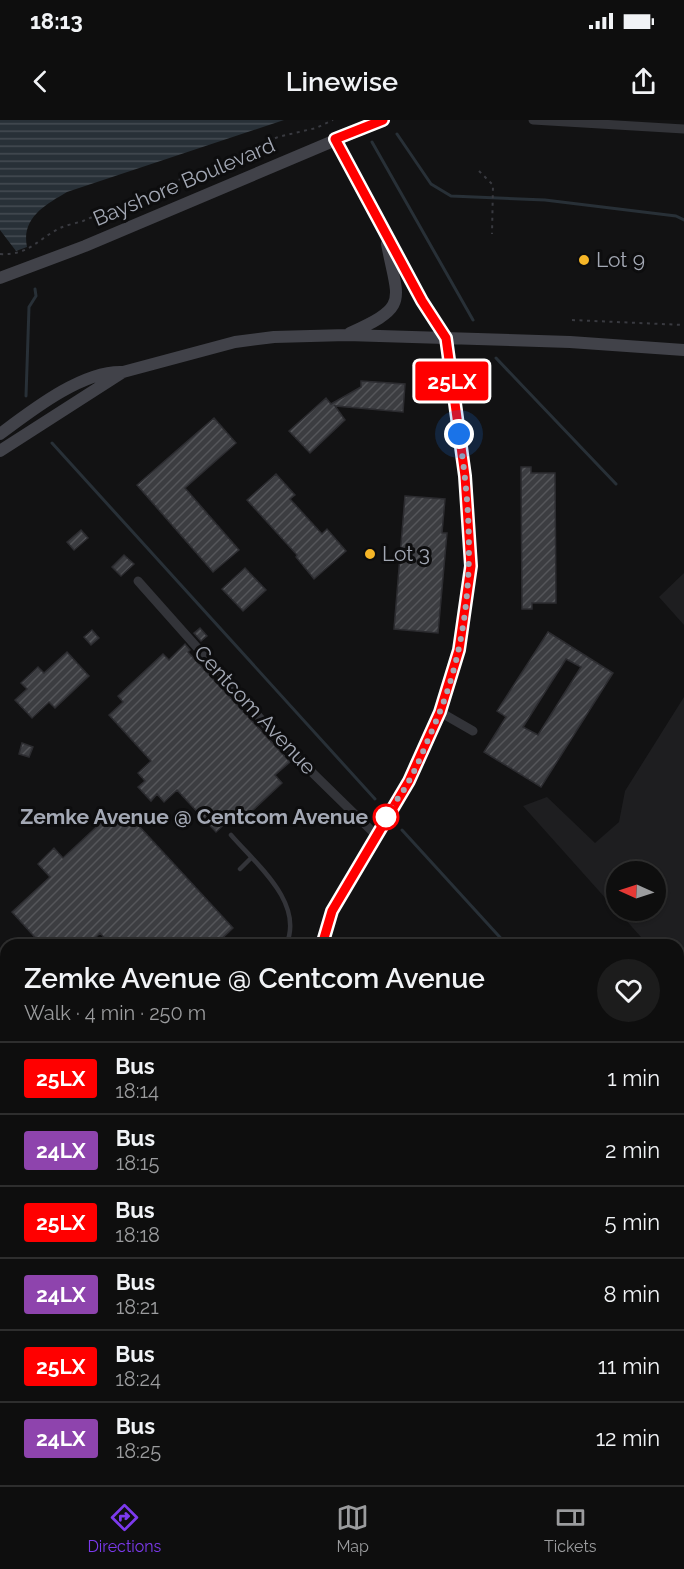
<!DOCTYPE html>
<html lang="en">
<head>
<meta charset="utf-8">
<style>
	:root { --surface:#0e0e0e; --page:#1c1c1c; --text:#f1f3f6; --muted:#9b9c9e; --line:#2e2e2e; --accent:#7c3aed }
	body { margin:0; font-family:Raleway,sans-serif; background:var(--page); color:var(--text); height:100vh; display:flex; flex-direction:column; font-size:22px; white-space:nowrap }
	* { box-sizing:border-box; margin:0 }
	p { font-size:20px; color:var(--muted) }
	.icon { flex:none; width:33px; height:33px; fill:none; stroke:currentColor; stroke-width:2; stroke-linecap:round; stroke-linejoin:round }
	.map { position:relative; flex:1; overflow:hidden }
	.side { position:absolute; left:0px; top:819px; width:684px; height:546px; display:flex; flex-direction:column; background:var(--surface); border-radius:18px 18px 0 0; box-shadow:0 2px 4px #0004,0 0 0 2px var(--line) }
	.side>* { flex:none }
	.badge { padding:0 12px; border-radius:4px; font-size:21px; line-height:39px }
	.needle { width:39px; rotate:273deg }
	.tools { position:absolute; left:606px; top:741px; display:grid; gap:12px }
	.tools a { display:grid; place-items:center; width:60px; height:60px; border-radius:50%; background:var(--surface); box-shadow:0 2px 4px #0004,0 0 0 2px var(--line); font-size:30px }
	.you { position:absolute; width:30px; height:30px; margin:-15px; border:4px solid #fff; border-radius:50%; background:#1a73e8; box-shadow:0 0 0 9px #1a73e833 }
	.map>.badge { position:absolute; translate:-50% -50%; box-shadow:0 0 0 3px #fff }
	.round { display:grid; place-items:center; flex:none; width:63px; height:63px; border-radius:32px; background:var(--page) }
	.summary { display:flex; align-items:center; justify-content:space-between; height:102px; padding:0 24px }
	h1 { font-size:28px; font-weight:600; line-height:45px }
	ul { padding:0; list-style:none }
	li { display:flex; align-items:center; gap:18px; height:72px; padding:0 24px; border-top:2px solid var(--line) }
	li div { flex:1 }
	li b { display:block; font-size:22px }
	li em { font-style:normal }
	li .badge { min-width:66px; font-weight:700; text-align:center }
	.status { display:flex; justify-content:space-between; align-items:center; height:42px; padding:0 30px; background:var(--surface); direction:ltr }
	.status svg { height:16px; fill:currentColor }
	header { display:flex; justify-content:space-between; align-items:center; height:78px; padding:0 24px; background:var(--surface); font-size:27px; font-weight:600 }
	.tab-bar { display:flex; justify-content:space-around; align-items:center; height:84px; border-top:2px solid var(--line); background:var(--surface); font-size:16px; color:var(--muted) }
	.tab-bar a { display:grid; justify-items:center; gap:3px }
	.tab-bar .selected { color:var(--accent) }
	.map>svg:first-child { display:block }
	.built { fill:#1e1e20 }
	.water { fill:url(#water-rules) }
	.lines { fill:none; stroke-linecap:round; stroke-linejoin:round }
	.stream { stroke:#283037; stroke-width:3 }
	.building { fill:url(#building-hatch); stroke:#2c2c30; stroke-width:1.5; fill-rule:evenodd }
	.path { stroke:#393a40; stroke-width:2; stroke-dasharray:3 4.5; stroke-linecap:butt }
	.lane { stroke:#333439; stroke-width:4.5 }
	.street { stroke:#333439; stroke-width:9 }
	.secondary { stroke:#414249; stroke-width:12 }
	.line-casing { stroke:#fff; stroke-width:14 }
	.line { stroke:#f00; stroke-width:9 }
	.walk { stroke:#a3a8b4; stroke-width:6; stroke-dasharray:0 10.8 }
	.poi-dot { fill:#f6b627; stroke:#0d0d0e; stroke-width:2 }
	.stop-dot { fill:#fff; stroke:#f00; stroke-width:3 }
	.labels { text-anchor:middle; stroke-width:6; stroke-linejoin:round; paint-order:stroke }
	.street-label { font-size:21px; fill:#a3a8b4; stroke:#0d0d0e }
	.poi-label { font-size:21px; fill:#a3a8b4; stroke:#0d0d0e; text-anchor:start }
	.stop-label { font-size:21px; font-weight:bold; fill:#a3a8b4; stroke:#0d0d0e; text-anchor:end }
</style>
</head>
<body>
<div class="status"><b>18:13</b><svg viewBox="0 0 49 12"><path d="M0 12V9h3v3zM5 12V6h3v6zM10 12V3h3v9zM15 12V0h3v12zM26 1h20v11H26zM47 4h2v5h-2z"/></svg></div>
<header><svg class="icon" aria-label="back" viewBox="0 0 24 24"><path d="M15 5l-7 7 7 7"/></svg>Linewise<svg class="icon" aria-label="share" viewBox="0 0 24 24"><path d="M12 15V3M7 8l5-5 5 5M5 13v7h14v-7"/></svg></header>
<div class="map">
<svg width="684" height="1365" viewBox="0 0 684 1365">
	<defs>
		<pattern id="water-rules" width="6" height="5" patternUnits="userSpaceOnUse" patternTransform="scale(1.5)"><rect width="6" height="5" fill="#283037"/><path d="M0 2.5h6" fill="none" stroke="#444b52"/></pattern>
		<pattern id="building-hatch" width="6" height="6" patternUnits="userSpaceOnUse" patternTransform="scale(1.5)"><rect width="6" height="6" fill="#3c3d41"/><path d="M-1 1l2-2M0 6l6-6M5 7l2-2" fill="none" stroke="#55565a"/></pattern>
	</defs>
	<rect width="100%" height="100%" fill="#121213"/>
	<path class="built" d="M684,453V505L659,477Z
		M684,577V865L678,859V825H648L617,790H656V752H616V790L523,686L547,677L595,723L619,702L625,671Z
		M0,1090H6V1359H338V1365H0Z"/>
	<path class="water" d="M0,0H284L67,72C45,85 21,98 27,127L16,131L0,110Z"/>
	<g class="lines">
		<path class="stream" d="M397,14L431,64L451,76L545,80L676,96L684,100
			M372,22L473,200
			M496,238L616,364
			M26,276L29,187L36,176L35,169
			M52,323L375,679
			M402,710L507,825
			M678,1013L684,1019
			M678,1303H684
			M678,1352L684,1363"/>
	</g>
	<path class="building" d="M361,261L405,264L403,292L335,286L345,300L310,333L289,311L326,278L331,284L361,267Z
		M214,298L236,323L185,368L239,430L213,452L137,365Z
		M521,347H531V353H555L556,483H532V489H522Z
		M276,354L295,375L290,379L322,414L327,409L346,431L314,459L296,437L297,435L247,380Z
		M405,376L445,379L442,413H447L438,513L394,509Z
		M81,410L88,418L74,430L67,422Z
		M124,435L134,444L121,456L112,447Z
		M245,448L266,470L243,491L222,469Z
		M200,508L207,516L201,521L194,513Z
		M92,510L99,518L91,525L84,517Z
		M548,512L613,553L541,667L484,632L506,597L497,591ZM566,539L581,547L538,615L523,607Z
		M185,524L190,530L188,532L290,642L275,655L282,663L237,705L231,698L216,712L177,670L164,682L157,674L151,681L138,667L145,661L138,653L151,641L109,595L123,582L118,576L163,534L169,540Z
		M67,532L89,556L55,588L49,582L32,598L15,580L27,569L21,563L38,547L44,553Z
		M22,623L33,627L29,637L19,634Z
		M126,692L233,808L215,825H111L100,813L88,825H42L12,792L50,757L38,744L54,728L63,738L105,699L111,706Z"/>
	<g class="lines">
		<path class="path" d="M479,51L493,65L492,114
			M0,134C28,136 38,119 60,108C67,105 76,103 83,101L278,17L316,8L333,0
			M572,200L684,205"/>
		<path class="lane" d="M231,715C256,744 305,783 286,825
			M240,749L251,738
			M0,899H6"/>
		<path class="street" d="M533,0L684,9
			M138,461L283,624L376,715
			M440,592L473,611
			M152,1362L232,1365
			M518,1365V1359"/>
		<path class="secondary" d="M0,158L85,126L383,0
			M350,213C410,186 398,182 387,124
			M0,314C32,290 83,250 123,252
			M0,331L123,252L235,222L274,217L347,215L570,222L684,230
			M322,825L332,791L409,661L440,592L459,530L471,446L465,355L446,218L422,181L335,19
			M0,1090H6
			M678,1113H684
			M338,1365V1359"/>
	</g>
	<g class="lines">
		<g class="line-casing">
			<path id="line" d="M322,825L332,791L409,661L440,592L459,530L471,446L465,356L446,218L422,181L335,19L383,0"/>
		</g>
		<use href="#line" class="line"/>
		<path class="walk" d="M386,697C390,688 403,673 409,661C419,643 426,624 434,606C475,512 475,414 459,314"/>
	</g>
	<g class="poi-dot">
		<circle cx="584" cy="140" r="6"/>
		<circle cx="370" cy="434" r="6"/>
	</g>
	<circle class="stop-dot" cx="386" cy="697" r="12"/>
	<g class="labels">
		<g class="street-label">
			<text transform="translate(184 62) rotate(-23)" y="7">Bayshore Boulevard</text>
			<text transform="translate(255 590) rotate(47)" y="7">Centcom Avenue</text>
		</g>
		<g class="poi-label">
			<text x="596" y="147">Lot 9</text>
			<text x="382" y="441">Lot 3</text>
		</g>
		<g class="stop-label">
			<text x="368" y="704">Zemke Avenue @ Centcom Avenue</text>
		</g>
	</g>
</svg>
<div class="tools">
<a><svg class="needle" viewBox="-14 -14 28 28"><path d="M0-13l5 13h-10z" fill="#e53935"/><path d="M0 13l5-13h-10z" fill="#9b9c9e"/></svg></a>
</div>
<div class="you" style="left:459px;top:314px"></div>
<b class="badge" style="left:452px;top:261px;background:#f00;color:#fff">25LX</b>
<section class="side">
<div class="summary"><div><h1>Zemke Avenue @ Centcom Avenue</h1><p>Walk · 4 min · 250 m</p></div><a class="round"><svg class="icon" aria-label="heart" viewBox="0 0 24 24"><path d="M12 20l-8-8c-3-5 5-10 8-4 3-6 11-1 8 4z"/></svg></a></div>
<ul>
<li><span class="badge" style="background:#f00;color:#fff">25LX</span><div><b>Bus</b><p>18:14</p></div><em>1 min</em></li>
<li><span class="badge" style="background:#8e44ad;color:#fff">24LX</span><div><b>Bus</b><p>18:15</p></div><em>2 min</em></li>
<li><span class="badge" style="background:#f00;color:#fff">25LX</span><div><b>Bus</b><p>18:18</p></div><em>5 min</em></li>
<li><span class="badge" style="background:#8e44ad;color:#fff">24LX</span><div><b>Bus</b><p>18:21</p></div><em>8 min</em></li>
<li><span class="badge" style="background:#f00;color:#fff">25LX</span><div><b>Bus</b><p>18:24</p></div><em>11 min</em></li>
<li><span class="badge" style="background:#8e44ad;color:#fff">24LX</span><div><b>Bus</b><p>18:25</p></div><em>12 min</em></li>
</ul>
</section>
</div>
<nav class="tab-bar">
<a class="selected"><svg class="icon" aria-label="directions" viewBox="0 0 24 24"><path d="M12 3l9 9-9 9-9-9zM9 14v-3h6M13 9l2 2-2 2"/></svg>Directions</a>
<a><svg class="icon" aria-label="map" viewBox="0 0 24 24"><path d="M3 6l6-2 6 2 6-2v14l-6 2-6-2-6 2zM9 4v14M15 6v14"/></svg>Map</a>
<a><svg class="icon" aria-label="tickets" viewBox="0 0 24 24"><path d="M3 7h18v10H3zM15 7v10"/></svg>Tickets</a>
</nav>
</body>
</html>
